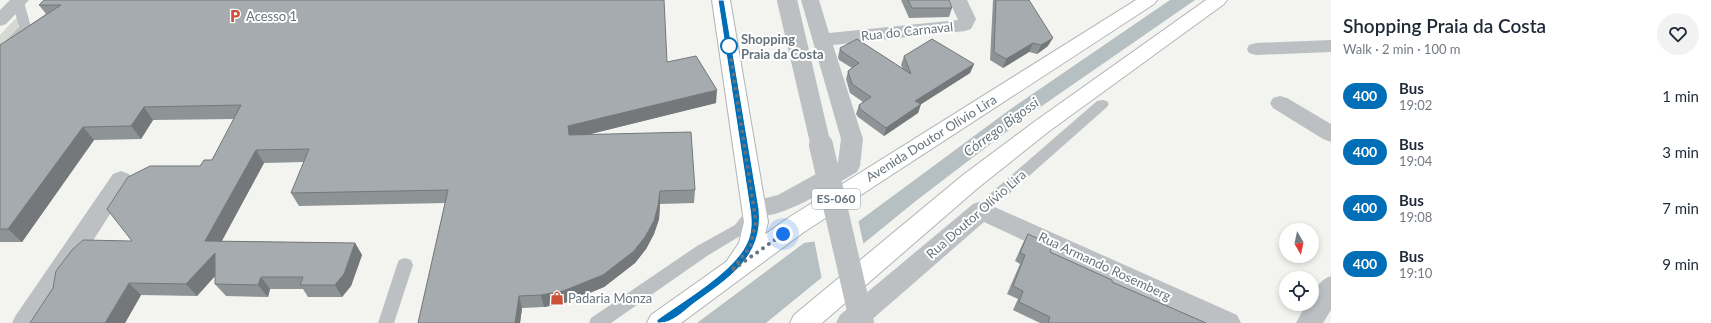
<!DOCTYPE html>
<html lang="en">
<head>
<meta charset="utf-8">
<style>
	:root { --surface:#fff; --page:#f2f2f3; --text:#1f2937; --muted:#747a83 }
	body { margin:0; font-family:Lato,sans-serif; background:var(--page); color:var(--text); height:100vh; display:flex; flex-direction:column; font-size:15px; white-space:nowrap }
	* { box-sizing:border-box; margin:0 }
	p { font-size:13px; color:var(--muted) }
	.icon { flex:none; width:22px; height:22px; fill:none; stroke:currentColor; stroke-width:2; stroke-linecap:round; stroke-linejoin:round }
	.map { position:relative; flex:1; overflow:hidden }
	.drawer { display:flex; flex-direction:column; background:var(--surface); width:380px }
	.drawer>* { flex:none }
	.badge { padding:0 8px; border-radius:13px; font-size:14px; line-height:26px }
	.needle { width:26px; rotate:171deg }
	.tools { position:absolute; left:1279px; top:223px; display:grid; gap:8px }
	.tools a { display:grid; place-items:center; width:40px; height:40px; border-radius:50%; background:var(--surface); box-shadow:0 2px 6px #0003; font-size:20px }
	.you { position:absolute; width:20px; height:20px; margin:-10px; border:3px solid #fff; border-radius:50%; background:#1a73e8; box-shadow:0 0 0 6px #1a73e833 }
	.map>.badge { position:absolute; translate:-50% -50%; box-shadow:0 0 0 2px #fff }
	.round { display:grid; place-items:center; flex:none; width:42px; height:42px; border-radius:21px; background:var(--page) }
	.head { display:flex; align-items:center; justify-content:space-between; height:68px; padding:0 12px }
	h1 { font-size:19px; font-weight:600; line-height:30px }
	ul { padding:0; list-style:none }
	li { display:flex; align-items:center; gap:12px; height:56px; padding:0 12px }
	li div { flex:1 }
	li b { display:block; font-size:15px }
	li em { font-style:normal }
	li .badge { min-width:44px; font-weight:700; text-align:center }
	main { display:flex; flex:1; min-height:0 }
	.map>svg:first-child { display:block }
	.green { fill:#d5d9d1 }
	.water { fill:#b6c0c3 }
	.pier { fill:#f3f3f0 }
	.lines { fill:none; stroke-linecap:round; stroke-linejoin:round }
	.secondary-casing { stroke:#afb4b7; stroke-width:2 }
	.primary-casing { stroke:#b0b4b7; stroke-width:2 }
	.service { fill:#bdc0c3; fill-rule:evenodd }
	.minor { fill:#bdc0c3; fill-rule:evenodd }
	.secondary { fill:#fff; fill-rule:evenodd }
	.primary { fill:#fff; fill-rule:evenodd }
	.tertiary-bridge-far1 { stroke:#bdc0c3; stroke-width:20 }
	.tertiary-bridge { stroke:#bdc0c3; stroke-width:24 }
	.wall { fill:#8e9396 }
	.shaded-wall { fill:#74787a }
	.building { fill:#a5abaf; stroke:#74787a }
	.line { fill:#006eb7; stroke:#fff }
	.walk { stroke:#66747d; stroke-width:4; stroke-dasharray:0 7.2 }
	.stop-dot { fill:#fff; stroke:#006eb7; stroke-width:2 }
	.labels { text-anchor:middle; stroke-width:4; stroke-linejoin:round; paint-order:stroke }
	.shield { fill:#fff; stroke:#949ea4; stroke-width:1 }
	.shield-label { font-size:12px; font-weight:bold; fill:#66747d }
	.poi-label { font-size:13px; fill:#66747d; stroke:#fff; text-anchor:start }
	.street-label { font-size:13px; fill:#66747d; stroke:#fff }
	.stop-label { font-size:13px; font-weight:bold; fill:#66747d; stroke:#fff; text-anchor:start }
	.water-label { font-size:14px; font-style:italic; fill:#62757b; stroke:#fff }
</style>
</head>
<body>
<main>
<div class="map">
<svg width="1331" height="323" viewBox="0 0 1331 323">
	<rect width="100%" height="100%" fill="#f3f3f0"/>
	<path class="green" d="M15,19H18V29L0,48V35Z"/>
	<path class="water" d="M1170,0H1195L1026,117L917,200L766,323H697L804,243L836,238L1012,108Z"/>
	<path class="pier" d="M858,220L864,246L822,280L814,239L835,236Z"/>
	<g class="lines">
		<g class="secondary-casing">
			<path id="secondary" d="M712,0H730L768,222L762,247L743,275L734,278L725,275L722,268L739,243L744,222Z"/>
		</g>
		<g class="primary-casing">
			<path id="primary" d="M1136,0H1157L1154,4L804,232L681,323H647L651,315L788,218Z
				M1206,0H1227L1224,4L1048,132L979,187L822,323H790L794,315L963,175L1034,122Z"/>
		</g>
		<path class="service" d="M14,0H22L24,2L31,27L24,38L4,57L0,58V47L19,27L12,2Z
			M1102,100L1107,101L1109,104L1107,107L986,214L981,216L976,214L974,210L976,206L1097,101Z
			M754,205L759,207L761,211L745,233L707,256L611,323H589L591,318L697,246L735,225L749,207Z
			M405,258L411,260L413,265L394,323H378L397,265L399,260Z"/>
		<path class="minor" d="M10,0H29L6,24L0,26V10Z
			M801,0H819L829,33L958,20L949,0H967L976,19L971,29L965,31L833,45L863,139L860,166L857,172C830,187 776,225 746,215L742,209L746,203L778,195L838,162L841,139Z
			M1331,40V52L1256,55L1249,53L1247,49L1249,45L1256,43Z
			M1280,96L1287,98L1331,124V142L1323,139L1273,108L1270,103L1273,98Z
			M121,171L129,174L132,180L40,323H12L16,315L113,174Z
			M981,201L1237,315L1241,323H1201L984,222L868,323H836L840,315L973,204Z
			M1331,276V310L1323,323H1296L1306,304H1312C1312,291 1319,280 1331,276Z"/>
		<use href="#secondary" class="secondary"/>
		<use href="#primary" class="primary"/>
		<path class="tertiary-bridge-far1" d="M787,0L821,146"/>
		<path class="tertiary-bridge" d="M821,145L862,323"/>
	</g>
	<path class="wall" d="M44,0L667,62L716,103L587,135L695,190L694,203L660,204L659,219L654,234L646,249L635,263L604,287L565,303L544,307L522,308L520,323H418L445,203L299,206L291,193L304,162L264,163L222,241L355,243L362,255L351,286L342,297H308L303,289H270L268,297L226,296L215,284V276L197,296L141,295L125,323L132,241L200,166L212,160L234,119L153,120L141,139L94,140L22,242H0V45L46,14L39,5Z
		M901,0H949L952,8L949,17L909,18Z
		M993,0H1029L1048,46L1037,54L1029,52L1003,68L990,60Z
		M840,48L903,69L901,65L904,56L974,64L970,73L921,104L918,113L884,136L858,117L856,114L859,105L863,102L850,93L846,79L848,71L852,68L839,60L838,57Z
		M1028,234L1050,252L1112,282L1206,323H1040L1013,310L1018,299L1007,294L1020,264L1015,261L1023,243Z"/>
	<path class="shaded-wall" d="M1053,38L1048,46L1037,54L1041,45Z
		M1033,43L1029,52L1003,68L1006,59Z
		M974,64L970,73L912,110L915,101Z
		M717,90L716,103L570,139L568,126Z
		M921,104L918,113L884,136L886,128Z
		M144,107L153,120L141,139L131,126Z
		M83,127L94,140L22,242L8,229Z
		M256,150L264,163L215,253L225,265L197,296L186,284L205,241Z
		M660,191V204L659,219L654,234L646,249L635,263L604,287L565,303L544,307L541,295Z
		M355,243L362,255L351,286L342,297L335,285Z
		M261,277L270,289L268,297L258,285Z
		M129,283L141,295L125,323H105Z
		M519,296L522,308L520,323H515Z"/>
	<path class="building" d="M44,0H664L667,62L696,56L717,90L568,126L569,135L691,132L695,190L660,191L658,206L654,221L645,237L634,251L603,275L563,291L541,295L519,296L515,323H418L448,190L291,193L309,149L256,150L205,241L355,243L344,274L335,285H300L303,277H261L258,285L215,284V253L186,284L129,283L105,323H30L53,288L56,271L72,250L83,240L132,241L107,209L128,177L150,166H200L204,160H212L241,105L144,107L131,126L83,127L8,229H0V45L61,5H39Z
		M908,0H949L952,8H912Z
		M996,0H1029L1053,38L1041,45L1033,43L1006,59L994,52Z
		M857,39L911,74L904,56L932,39L974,64L915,101L921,104L886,128L860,109L859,105L871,97L852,84L848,71L859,63L841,51L840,48Z
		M1028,234L1052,245L1050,252L1112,280V282L1206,323H1048L1050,317L1019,302L1023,291L1013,286L1025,255L1020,253Z"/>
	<path class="line" d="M718,0H724L759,209C764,258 727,279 693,304C683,312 672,323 660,323H657V320C683,301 732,273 746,245C752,234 752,221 750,209Z"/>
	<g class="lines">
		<path class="walk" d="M729,46L756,222L750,247L731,271L783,234"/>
	</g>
	<defs>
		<g id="parking-bare" transform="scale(1.08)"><path d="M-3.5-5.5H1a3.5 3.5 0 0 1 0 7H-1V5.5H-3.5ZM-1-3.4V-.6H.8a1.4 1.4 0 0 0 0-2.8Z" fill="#cb5238" stroke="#fff" stroke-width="2.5" paint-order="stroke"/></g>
		<g id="shop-bare" transform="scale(1.08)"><path d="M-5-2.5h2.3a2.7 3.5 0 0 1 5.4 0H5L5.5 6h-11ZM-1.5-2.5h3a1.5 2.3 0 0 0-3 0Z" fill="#cb5238" stroke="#fff" stroke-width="2.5" paint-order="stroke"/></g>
	</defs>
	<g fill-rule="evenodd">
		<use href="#parking-bare" x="235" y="16"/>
		<use href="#shop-bare" x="557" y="298"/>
	</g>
	<circle class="stop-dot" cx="729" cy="46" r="8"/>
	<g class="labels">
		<rect class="shield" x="812" y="189" width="48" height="20" rx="3"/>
		<g class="shield-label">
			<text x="836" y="203">ES-060</text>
		</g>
		<g class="poi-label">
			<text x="246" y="21">Acesso 1</text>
			<text x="568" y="303">Padaria Monza</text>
		</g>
		<g class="street-label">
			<text transform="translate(907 31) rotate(-6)" y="5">Rua do Carnaval</text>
			<text transform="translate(931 138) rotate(-32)" y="5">Avenida Doutor Olívio Lira</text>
			<text transform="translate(976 214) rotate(-41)" y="5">Rua Doutor Olívio Lira</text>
			<text transform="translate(1105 266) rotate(25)" y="5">Rua Armando Rosemberg</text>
		</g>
		<g class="stop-label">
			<text x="741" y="44">Shopping<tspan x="741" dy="15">Praia da Costa</tspan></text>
		</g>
		<g class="water-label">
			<text transform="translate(1001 127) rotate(-36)" y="5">Córrego Bigossi</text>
		</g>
	</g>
</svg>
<div class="tools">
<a><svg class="needle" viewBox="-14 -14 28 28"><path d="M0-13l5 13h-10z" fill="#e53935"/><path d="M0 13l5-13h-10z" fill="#747a83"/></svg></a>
<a><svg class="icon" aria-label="locate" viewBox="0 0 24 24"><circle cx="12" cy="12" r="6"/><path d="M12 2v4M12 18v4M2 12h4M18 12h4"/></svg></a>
</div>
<div class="you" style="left:783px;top:234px"></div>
</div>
<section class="drawer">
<div class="head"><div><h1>Shopping Praia da Costa</h1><p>Walk · 2 min · 100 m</p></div><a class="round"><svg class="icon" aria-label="heart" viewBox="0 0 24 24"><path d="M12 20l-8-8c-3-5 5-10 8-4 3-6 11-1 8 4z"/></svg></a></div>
<ul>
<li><span class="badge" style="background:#006eb7;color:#fff">400</span><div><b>Bus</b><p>19:02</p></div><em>1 min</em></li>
<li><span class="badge" style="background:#006eb7;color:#fff">400</span><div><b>Bus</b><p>19:04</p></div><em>3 min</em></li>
<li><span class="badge" style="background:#006eb7;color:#fff">400</span><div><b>Bus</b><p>19:08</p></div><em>7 min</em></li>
<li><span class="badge" style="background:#006eb7;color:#fff">400</span><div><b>Bus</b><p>19:10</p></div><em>9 min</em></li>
</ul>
</section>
</main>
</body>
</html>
